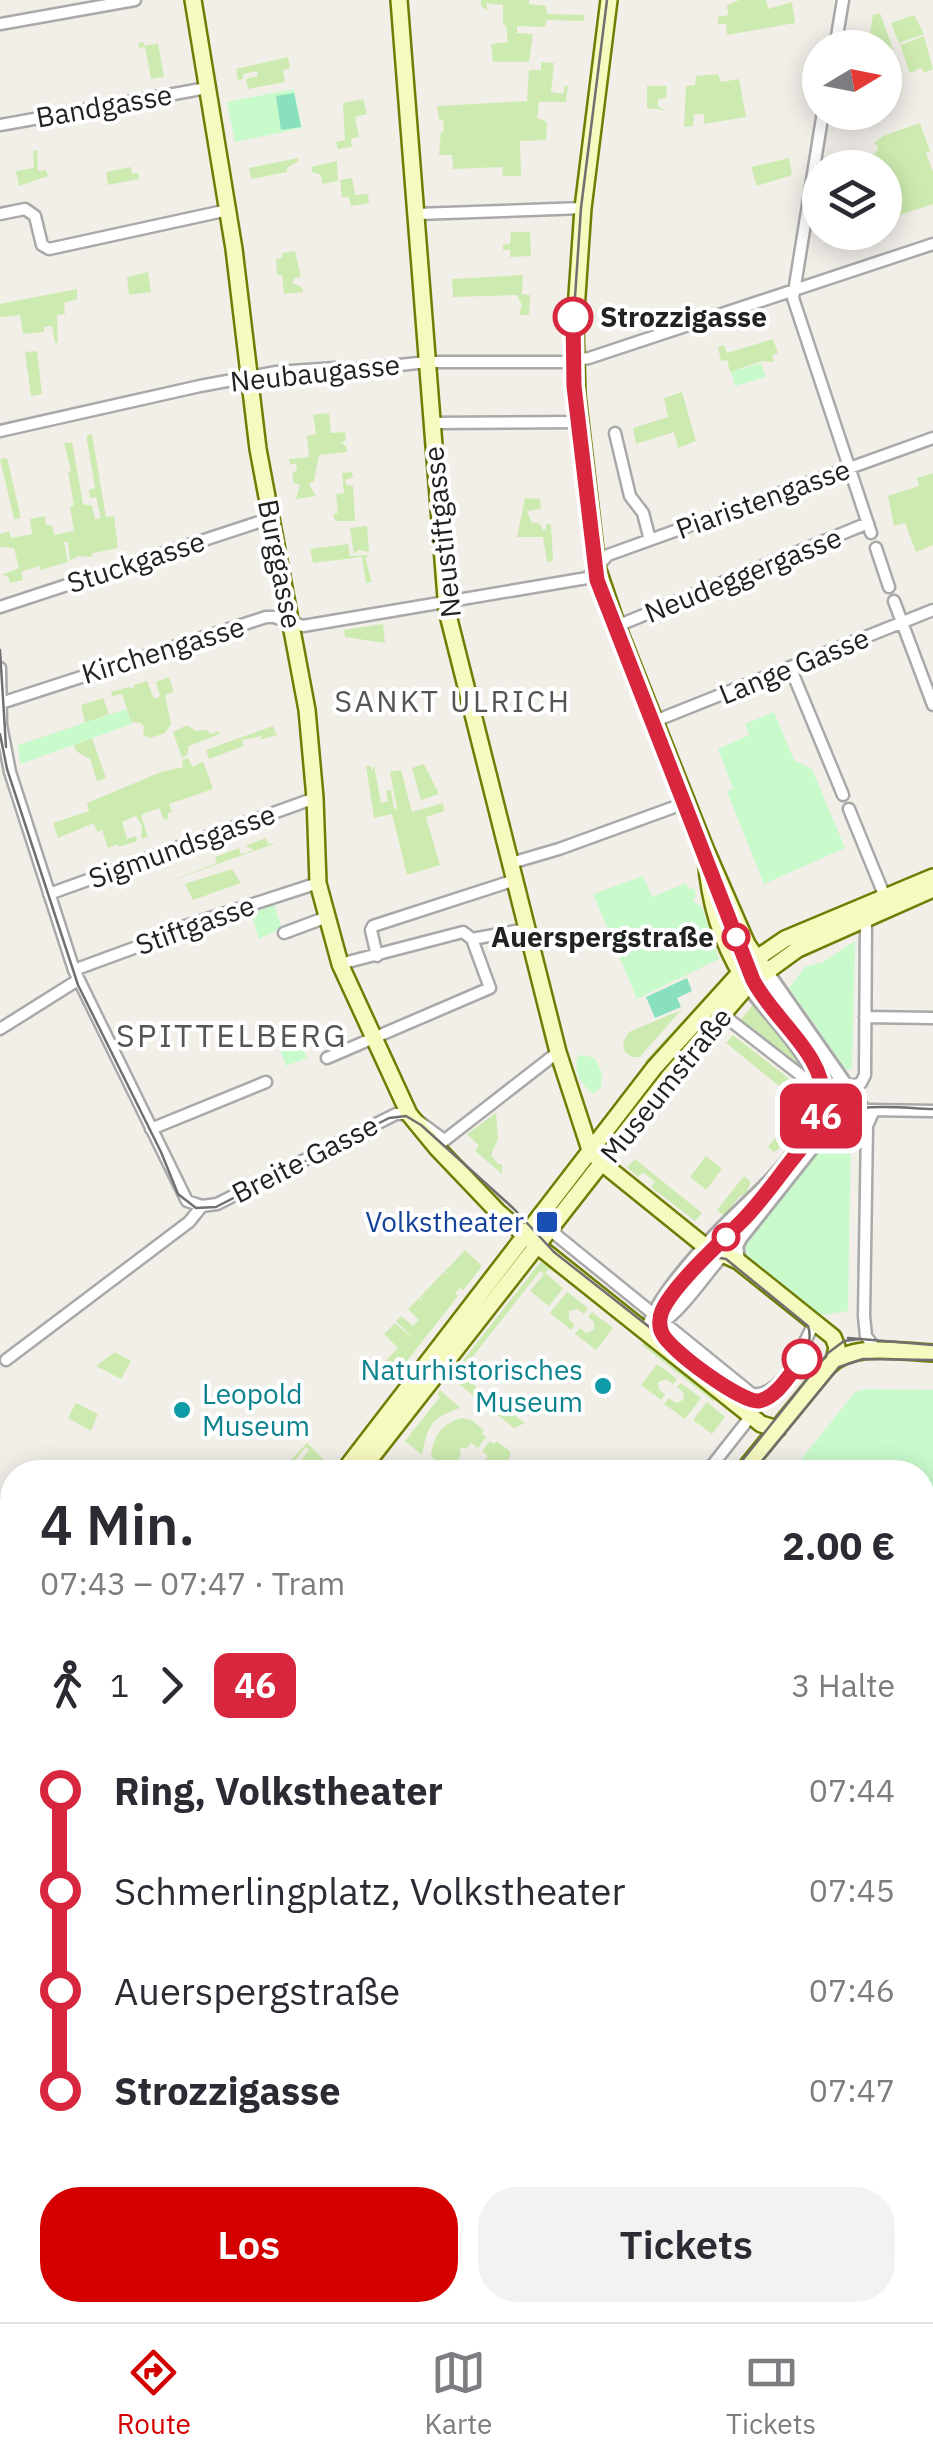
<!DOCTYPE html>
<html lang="de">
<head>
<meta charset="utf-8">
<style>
	:root { --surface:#fff; --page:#f2f2f3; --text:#2b2b33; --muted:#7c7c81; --line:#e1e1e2; --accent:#d40000 }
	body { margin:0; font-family:"IBM Plex Sans",sans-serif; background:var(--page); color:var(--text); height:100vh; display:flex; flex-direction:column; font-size:38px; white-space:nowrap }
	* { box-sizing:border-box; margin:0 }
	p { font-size:32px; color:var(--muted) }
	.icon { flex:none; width:55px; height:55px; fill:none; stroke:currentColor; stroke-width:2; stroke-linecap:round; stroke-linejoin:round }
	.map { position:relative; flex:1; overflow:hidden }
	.drawer { position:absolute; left:0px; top:1460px; width:935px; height:862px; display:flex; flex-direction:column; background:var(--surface); border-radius:40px 40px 0 0; box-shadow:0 5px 25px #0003 }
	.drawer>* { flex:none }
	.badge { padding:0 20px; border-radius:15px; font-size:35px; line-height:65px }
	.needle { width:65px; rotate:80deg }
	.buttons { position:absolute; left:802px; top:30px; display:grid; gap:20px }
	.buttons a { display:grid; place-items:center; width:100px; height:100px; border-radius:50%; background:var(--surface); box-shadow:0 5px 25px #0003; font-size:50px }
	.map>.badge { position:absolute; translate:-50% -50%; box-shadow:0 0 0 5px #fff }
	.legs { display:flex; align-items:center; gap:15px; height:110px; padding:0 40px; font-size:32px }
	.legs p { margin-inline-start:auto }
	.headline { display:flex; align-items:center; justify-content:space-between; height:170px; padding:0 40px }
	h1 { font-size:55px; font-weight:600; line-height:75px }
	.cta { display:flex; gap:20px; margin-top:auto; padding:20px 40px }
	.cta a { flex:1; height:115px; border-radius:40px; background:var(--accent); color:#fff; font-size:40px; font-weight:600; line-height:115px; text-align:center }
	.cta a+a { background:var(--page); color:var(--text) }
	ul { padding:0 40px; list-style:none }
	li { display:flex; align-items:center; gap:35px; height:100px; font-size:38px }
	li i { display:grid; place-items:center; width:15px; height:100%; margin:0 12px; background:currentColor }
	li i::after { content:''; width:25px; height:25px; margin:-12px; border:8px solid; border-radius:50%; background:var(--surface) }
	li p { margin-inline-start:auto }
	li:first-child i { background:linear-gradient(#0000 50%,currentColor 0) }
	li:last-child i { background:linear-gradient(currentColor 50%,#0000 0) }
	.tab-bar { display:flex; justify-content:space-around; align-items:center; height:140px; border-top:2px solid var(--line); background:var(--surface); font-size:28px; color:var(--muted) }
	.tab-bar a { display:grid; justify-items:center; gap:5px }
	.tab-bar .on { color:var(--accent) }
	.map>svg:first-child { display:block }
	.grass { fill:#cdebb0 }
	.park { fill:#c8facc }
	.pitch { fill:#88e0be }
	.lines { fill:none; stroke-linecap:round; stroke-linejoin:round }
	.minor-tunnel { stroke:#c8c6c1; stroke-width:10; stroke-dasharray:10 5; stroke-linecap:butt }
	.minor-casing { stroke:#a9a9a9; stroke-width:15 }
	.tertiary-casing { stroke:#a9a9a9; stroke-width:18 }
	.secondary-casing { stroke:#707d05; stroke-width:20 }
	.primary-casing { stroke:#a06b00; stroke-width:20 }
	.minor { stroke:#fff; stroke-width:10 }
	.tertiary { stroke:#fff; stroke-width:12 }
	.secondary { stroke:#f7fabf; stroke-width:15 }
	.primary { stroke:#fcd6a4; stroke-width:15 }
	.tram { stroke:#707070; stroke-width:2.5 }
	.line-1-casing { stroke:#fff; stroke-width:22 }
	.line-1 { stroke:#d7263d; stroke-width:15 }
	.stop-1-dot { fill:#fff; stroke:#d7263d; stroke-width:5 }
	.transit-dot { fill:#1a4fb4; stroke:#fff; stroke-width:4 }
	.culture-dot { fill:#0f9aa8; stroke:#fff; stroke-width:4 }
	.labels { text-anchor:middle; stroke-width:8; stroke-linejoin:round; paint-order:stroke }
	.street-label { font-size:28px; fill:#222; stroke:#fff }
	.stop-label { font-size:28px; font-weight:bold; fill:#222; stroke:#fff; text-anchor:start }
	.transit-label { font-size:28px; fill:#164399; stroke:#fff; text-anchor:end }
	.culture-label { font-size:28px; fill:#0d838f; stroke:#fff; text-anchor:end }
	.neighbourhood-label { font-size:30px; letter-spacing:2.5px; fill:#555; stroke:#fff }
	.quarter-label { font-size:32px; letter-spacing:2.5px; fill:#555; stroke:#fff }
</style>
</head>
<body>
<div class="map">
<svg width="933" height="2322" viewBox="0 0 933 2322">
	<rect width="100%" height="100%" fill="#f2efe9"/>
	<path class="grass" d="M481,0H529V4L546,6L547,14L584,15V21L547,20L545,27L517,26V33L533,34L529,62H493L491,44L508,42L506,26L503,25V5L486,3L488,11L481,6Z
		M739,0H766L768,9L792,2L795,23L727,35L726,24H718V17L728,15L727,5Z
		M880,13L893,49L885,52V48L868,47L873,15Z
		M914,15L924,34L899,43L891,23Z
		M924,36L933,69L924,73L921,68L910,73L900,45Z
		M143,42L145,46L158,43L164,77L151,79L145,47L139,48L138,43Z
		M288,57L290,68L283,70L285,82L248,89L246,79L258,76L257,71L243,74V79L238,80L236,69Z
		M541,62L554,63L551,92L563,94L565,86H568L566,102H539L537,118L547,122L546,140L520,141L521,176H503L502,167L453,169L452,155H439L441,132L444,131L443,120H439L437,106L527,101L529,70H541Z
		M718,74L721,82L739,79L746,117L704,124V114H694L693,126L684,127L686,86L695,85L696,76Z
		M647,86H667L666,98L658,99V107L666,110L647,108Z
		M363,99L367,114L355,117L359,137L351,139L352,147L338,149L336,142L345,140L343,103Z
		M920,123L930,151L926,153L933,172V204L885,220V168L854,167L852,160L876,153L878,147L874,143L883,136Z
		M37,150L38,171L46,170L48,176L19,186L16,171L34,168L33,151Z
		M298,158V161L287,168V172L251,179L249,168Z
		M789,158L792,175L757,186L751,167Z
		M337,161L338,181L322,184L321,175L312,172L311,167Z
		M131,167L132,174L138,173L139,179L108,185L106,172Z
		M352,178L355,195L368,194L369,203L351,206L349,197L342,198L340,180Z
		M511,232H530L531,256L510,257V250H503V245L510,244Z
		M295,251L301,277L295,278L292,283L302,287L303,292L284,294L282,275H277L276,259L282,258V253Z
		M148,272L151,292L129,295L127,277Z
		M523,275L522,294L530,295L529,315H519L522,305L517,295L453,297L452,279Z
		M77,289V299L64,303L65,314L57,315L58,343H55L52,326L44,327V332L23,334L20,315L0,317V304Z
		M773,339L778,353L772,355L774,362L762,361L730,372L727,360L721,361L718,347L724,345L727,353Z
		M37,351L42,394L31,396L25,352Z
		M682,392L696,441L678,448L674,432L636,444L633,428L668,417L664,398Z
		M329,413L331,433L345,432L346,440L341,443L346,446L347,452L319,455L314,481L309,484L316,496L296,499L300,485L294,483L292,473L297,470L296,464H290L289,459L309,457L307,436L316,434L313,415Z
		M92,434L106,517L114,516L118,548L93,553L91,557L78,556L70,561L68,542H64L68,562L41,570L39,566L21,572L23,580L10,583L8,576L1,575L19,568L14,548L0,547V534L9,531L11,538L32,534L30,519L45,516L46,525H52L54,535L74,531L70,507L74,505L68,472L71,471L64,443L72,442L83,504L92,506L95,519L101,518L96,497L90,498L89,490L95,488L87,441V435Z
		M7,458L21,518L14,519L0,459Z
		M352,472L353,477L345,480L346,485L353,486L355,521H335L333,514L338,513L336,494L344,493L342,473Z
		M933,473V545L916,552L905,523L894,526L888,496L919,486L917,478Z
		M525,498L540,499L541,509L527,511L532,523H539L543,530L546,529V524H551L553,561L547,562L543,537H517Z
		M367,526L369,552L359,550L354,554L350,528Z
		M348,544L350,556L369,555L365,558L372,582L366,583L362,557L313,563L310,549Z
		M383,624L385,643L345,637L344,630Z
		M169,677L174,692L165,695L171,724L165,733L150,738L143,735L144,727L141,723L131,722L122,694L112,696L111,692L129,687L134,689V685L147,681L154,699L160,696L156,682Z
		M103,698L109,714L85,723L81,705Z
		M187,725L196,731L207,730L211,734L219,731L220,734L189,746L187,755L182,758L173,732Z
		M273,726L277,735L260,740L262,736L242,740L244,746L209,759L206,750Z
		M92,738L106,778L97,781L90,759L76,751L74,745Z
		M188,758L193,767L203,761L213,789L169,804L172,812L168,813V819L164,820L159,808L141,815L148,837L141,839L142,826L136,816L122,822L127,839L136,836L137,841L119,847L118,844L108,848L102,830L97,832L94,823L58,838L53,823L89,811L87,803L161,772L183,767L182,760Z
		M424,764L439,794L421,800L412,768Z
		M374,765L381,803L388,801L386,791L391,790L394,809H397L390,772L401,770L412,812L443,803L444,811L426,817L440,865L407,875L392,814L374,818L366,766H370L372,771Z
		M266,838L268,844L276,843L157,886L217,863L215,857L239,848L241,854L254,850L245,846Z
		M232,869L241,883L193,900L185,884Z
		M712,989V992L648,1064L645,1061Z
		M756,1001L811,1071L807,1075L740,1021Z
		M681,1010L640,1057H632L625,1052L623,1042L629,1032Z
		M733,1035L801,1088L793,1097L726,1043Z
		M795,1111L802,1117L785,1137V1144L774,1152L768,1147Z
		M496,1113L498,1139L491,1155L498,1164H502V1174L475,1151L479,1146L467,1134Z
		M706,1156L722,1169L706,1190L690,1177Z
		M635,1159L702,1213L695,1221L651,1187L655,1182L643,1172L638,1177L627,1167Z
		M744,1176L751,1182L746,1194L740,1196L724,1216L717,1210Z
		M465,1250L482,1266L463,1290L460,1288L455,1293L458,1296L388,1385L375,1372L398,1348L384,1334L395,1323L416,1341L396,1321L401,1316L413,1326L419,1320L408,1309L419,1298L423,1301L420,1297L444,1272L448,1275L445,1271Z
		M542,1260L568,1281L549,1269L545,1273L563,1288L561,1291L549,1306L530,1291L544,1274L540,1271L459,1374L525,1423L514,1428L450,1377Z
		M567,1292L588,1308L584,1314L577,1309L569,1311V1319L575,1325L571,1330L550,1313Z
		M592,1312L613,1328L596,1350L575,1334L580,1328L586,1333L594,1330V1322L588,1317Z
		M644,1341L715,1398L713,1401L642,1345Z
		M115,1352L131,1361L121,1379L96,1366Z
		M657,1364L677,1379L673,1384L666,1379L658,1382L659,1389L665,1395L661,1400L641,1385Z
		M681,1383L701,1398L685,1419L664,1404L669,1398L676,1403L683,1400L684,1393L677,1387Z
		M440,1390L460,1408C431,1418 428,1425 422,1455L405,1441L440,1397L437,1394Z
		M707,1402L725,1417L712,1434L693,1420Z
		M76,1403L98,1414L91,1431L68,1418Z
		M461,1418L471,1420L484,1430L482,1434L486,1437L478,1448L471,1443L467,1448H460L461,1455L457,1461L463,1466L458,1472H444L435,1465L436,1462L431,1455C434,1435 442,1424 461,1418Z
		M490,1441L494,1444L497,1441L511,1452L508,1462L512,1472H475L478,1469H486L484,1462L488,1456L482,1451Z
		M307,1443L327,1463L320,1472H291L301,1460L311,1469L302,1459L309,1450L306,1447L287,1471L284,1469L286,1472H279Z
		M925,1654L933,1659V1781L925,1791L922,1656Z
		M12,2025V2075L0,2065V2041Z"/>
	<path class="park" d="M294,89L302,128L235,142L227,102Z
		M761,363L766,377L735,386L731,372Z
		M126,709L132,724L20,764L18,745Z
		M774,712L794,760L812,769L845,848L764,884L727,792L733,788L718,749L749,735L745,724Z
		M643,876L652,897L686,883L689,889L694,888L696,894L693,901L702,907L719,959L637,999L593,894Z
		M273,902L282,928L259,939L250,910Z
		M855,941L852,1069L846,1070L789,988L805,967L823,962Z
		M300,1039L307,1058L286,1066L279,1047Z
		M583,1055L595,1058L602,1073L601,1087L593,1094C583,1086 572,1073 578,1056Z
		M846,1123H851L848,1311L816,1316L749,1264L745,1245L828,1134Z
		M866,1389L933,1390V1610L923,1602L922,1472H791L855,1392Z
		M0,2290L12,2302V2310H20L31,2322H0Z"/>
	<path class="pitch" d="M294,93L301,127L281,130L276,96Z
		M687,978L692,991L677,998L681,1007L655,1018L646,997Z"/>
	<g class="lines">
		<path class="minor-tunnel" d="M922,1869L933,1877"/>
		<g class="minor-casing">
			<path id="minor" d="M0,24L135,0
				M835,48L843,0
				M823,112L793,298L871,533
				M0,125L207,88
				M0,214L25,209L35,216L42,245L49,249L228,210
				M417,214L583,208
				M431,423L580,422
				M0,431L200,386L276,372L336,368L353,370L427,362H563L589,358L933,244
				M615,433L630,496L643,513L650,540
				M876,548L889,587
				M894,601L933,705
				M0,607L271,518
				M617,626L868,523
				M790,667L843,795
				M0,668L1,725L10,772L74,970L187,1201L202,1206L217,1204L396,1114H409L444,1140
				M1,703L266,617H274L303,626L587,578L608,555L933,438
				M655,721L933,610
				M849,809L885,897
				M511,863L559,849L688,802
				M49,894L315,798
				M284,933L327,917
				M377,956L371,930L373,926L515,880
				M340,964L463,932L472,939L527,929
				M74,970L142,945L167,932L318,883
				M722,1014L816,1087
				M865,1017L933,1018
				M0,1029L78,980
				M327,1058L490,988L472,939
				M869,1110L933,1111
				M874,1110L867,1126L864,1316L866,1336L877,1351
				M828,1127L818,1119C815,1093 842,1090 861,1083L865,1075L866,917
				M151,1129L266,1082
				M441,1143L558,1052
				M550,1230L752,1394C783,1398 802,1345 814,1324
				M647,1331C683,1318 708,1265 739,1239
				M6,1360L189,1222L202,1206
				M707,1472L751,1416
				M0,1505L12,1518
				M0,1697L12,1710
				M0,1963L12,1972
				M922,2123L933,2118
				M922,2241L933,2246
				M542,2310L603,2321L629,2310
				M883,2310L911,2322
				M235,2322L237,2310
				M325,2322L326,2310
				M711,2322L714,2310
				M794,2322L800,2310"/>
		</g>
		<g class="tertiary-casing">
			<path id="tertiary" d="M738,1261L736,1246L740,1238L828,1127L863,1110L765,970
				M647,1331C657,1300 695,1257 718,1233C755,1193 838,1133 812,1071C802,1046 765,1009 748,985
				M0,1742L12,1747"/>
		</g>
		<g class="secondary-casing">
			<path id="secondary" d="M193,0L234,249L258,449L307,710L315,798L318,883L340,964L409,1114L436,1147L498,1212L538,1246L761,1424L778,1429
				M399,0L447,611L558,1052L590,1150L602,1163L706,1247L738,1261L833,1337L837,1347L834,1361
				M609,0L583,208L575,325L577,395L597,567L617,626L705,848L747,944L765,970
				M706,857C709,900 720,940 743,977
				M343,1472L654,1068L747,965L785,939L933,877
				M360,1472L668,1078L748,985L798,949L933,889
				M742,1472L828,1367C853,1341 900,1352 933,1353
				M0,2025L12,2009
				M0,2229L12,2227
				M350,2322L352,2310"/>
		</g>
		<g class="primary-casing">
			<path id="primary" d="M0,2178L12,2188
				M0,2274L12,2285
				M39,2310L46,2322
				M117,2310L120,2322"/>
		</g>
		<use href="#minor" class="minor"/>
		<use href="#tertiary" class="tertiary"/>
		<use href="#secondary" class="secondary"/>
		<use href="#primary" class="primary"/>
		<path class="tram" d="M607,0L581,208L572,342L595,569L600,590C633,674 669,758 702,843C720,890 732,939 755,985C775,1024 831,1059 823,1107C811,1175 654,1279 661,1330L671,1344
			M0,650L6,747
			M0,734L7,769L78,985L161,1152L178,1194L196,1208L216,1207L389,1118L406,1116L421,1125L513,1208L554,1252L728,1389L748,1400L767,1398C787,1383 817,1352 808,1326L726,1259L715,1257L699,1265
			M815,1131C845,1098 893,1108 933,1109
			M848,1338L933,1345
			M733,1472L828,1353L844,1341L859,1339
			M753,1472L839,1367L863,1359L933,1360
			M340,2322L342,2310
			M359,2322L361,2310"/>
	</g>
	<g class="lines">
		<g class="line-1-casing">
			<path id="line-1" d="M573,317L574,386L597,580L753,980C773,1020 827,1055 823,1103C822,1124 808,1140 795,1156C778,1177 762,1201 742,1221C721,1242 673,1285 662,1311C659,1318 659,1327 662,1333C669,1350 742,1403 759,1401C778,1397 791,1372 802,1359"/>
		</g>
		<use href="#line-1" class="line-1"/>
	</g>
	<g class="stop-1-dot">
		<circle cx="573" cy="317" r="18"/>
		<circle cx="736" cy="937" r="12"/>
		<circle cx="726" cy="1237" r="12"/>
		<circle cx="802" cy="1359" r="18"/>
	</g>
	<rect class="transit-dot" x="535" y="1210" width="24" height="24" rx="5"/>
	<g class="culture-dot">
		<circle cx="603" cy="1386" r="10"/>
		<circle cx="182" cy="1410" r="10"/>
	</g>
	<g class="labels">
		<g class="street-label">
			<text transform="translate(104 106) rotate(-10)" y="10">Bandgasse</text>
			<text transform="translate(315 373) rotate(-6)" y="10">Neubaugasse</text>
			<text transform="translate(763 499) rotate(-20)" y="10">Piaristengasse</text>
			<text transform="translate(442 532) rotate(-96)" y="10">Neustiftgasse</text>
			<text transform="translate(136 562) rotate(-18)" y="10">Stuckgasse</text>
			<text transform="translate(280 564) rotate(79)" y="10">Burggasse</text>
			<text transform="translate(743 575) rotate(-22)" y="10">Neudeggergasse</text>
			<text transform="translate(163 650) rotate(-17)" y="10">Kirchengasse</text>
			<text transform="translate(794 666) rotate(-22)" y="10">Lange Gasse</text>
			<text transform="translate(182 846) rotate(-20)" y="10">Sigmundsgasse</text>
			<text transform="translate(195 925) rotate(-20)" y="10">Stiftgasse</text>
			<text transform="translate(666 1085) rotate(-51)" y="10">Museumstraße</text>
			<text transform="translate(305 1159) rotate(-27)" y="10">Breite Gasse</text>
		</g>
		<g class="stop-label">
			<text x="600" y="327">Strozzigasse</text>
			<text x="714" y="947" text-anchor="end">Auerspergstraße</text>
		</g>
		<g class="transit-label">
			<text x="524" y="1232">Volkstheater</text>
		</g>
		<g class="culture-label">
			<text x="583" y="1380">Naturhistorisches<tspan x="583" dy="32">Museum</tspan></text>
			<text x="202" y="1404" text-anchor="start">Leopold<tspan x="202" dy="32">Museum</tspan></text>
		</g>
		<g class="neighbourhood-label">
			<text x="453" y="712">SANKT ULRICH</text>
		</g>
		<g class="quarter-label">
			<text x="232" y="1047">SPITTELBERG</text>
		</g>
	</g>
</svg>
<div class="buttons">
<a><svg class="needle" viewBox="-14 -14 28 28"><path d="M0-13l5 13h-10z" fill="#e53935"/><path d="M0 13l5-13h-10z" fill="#7c7c81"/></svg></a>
<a><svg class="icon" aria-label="layers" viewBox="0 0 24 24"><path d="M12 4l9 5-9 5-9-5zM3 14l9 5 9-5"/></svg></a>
</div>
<b class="badge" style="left:821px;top:1116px;background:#d7263d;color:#fff">46</b>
<section class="drawer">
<div class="headline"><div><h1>4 Min.</h1><p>07:43 – 07:47 · Tram</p></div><b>2.00 €</b></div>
<div class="legs"><svg class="icon" aria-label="walk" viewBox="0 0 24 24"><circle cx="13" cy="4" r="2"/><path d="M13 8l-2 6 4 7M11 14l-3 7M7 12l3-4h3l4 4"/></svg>1<svg class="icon" aria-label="forward" viewBox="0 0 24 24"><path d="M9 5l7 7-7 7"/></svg><b class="badge" style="background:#d7263d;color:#fff">46</b><p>3 Halte</p></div>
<ul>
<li><i style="color:#d7263d"></i><b>Ring, Volkstheater</b><p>07:44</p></li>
<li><i style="color:#d7263d"></i><span>Schmerlingplatz, Volkstheater</span><p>07:45</p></li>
<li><i style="color:#d7263d"></i><span>Auerspergstraße</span><p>07:46</p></li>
<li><i style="color:#d7263d"></i><b>Strozzigasse</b><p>07:47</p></li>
</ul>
<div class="cta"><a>Los</a><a>Tickets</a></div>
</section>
</div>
<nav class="tab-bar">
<a class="on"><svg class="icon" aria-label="directions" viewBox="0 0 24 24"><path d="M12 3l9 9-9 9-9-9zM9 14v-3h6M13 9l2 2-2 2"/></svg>Route</a>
<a><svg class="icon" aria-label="map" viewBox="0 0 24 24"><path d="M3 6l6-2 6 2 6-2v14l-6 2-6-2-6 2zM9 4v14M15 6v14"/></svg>Karte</a>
<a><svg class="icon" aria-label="tickets" viewBox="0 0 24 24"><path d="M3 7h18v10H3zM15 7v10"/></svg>Tickets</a>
</nav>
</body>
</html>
